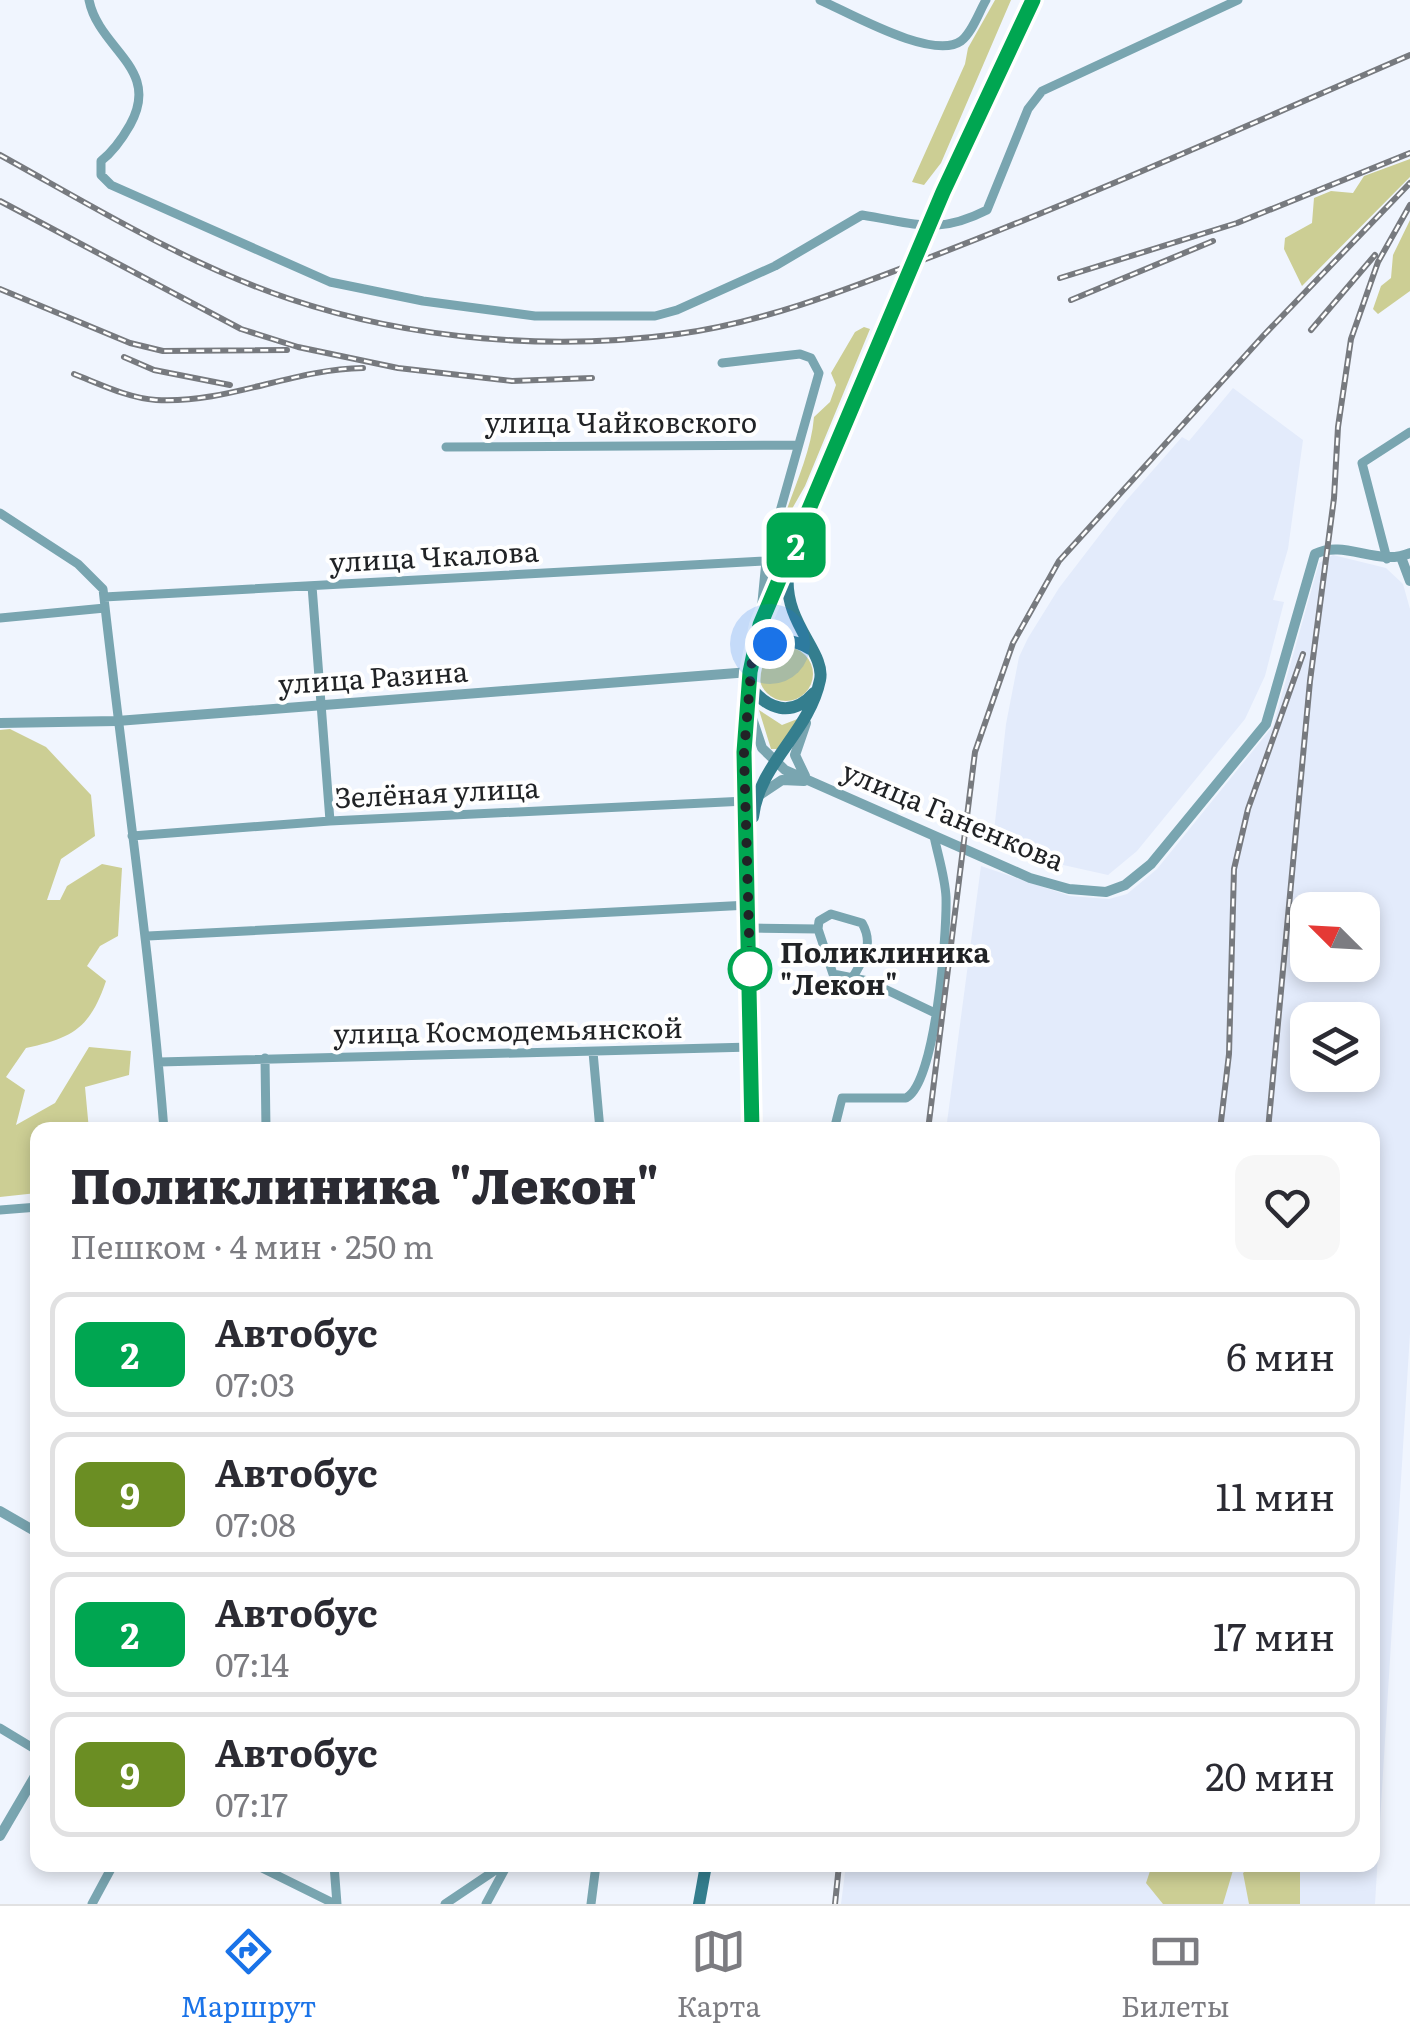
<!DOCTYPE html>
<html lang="ru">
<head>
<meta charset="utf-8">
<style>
	:root { --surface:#fff; --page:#f7f7f7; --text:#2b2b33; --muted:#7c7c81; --line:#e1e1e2; --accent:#1a73e8 }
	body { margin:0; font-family:Literata,serif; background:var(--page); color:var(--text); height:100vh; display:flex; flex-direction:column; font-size:38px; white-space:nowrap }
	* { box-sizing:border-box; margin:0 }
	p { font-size:32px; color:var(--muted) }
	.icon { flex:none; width:55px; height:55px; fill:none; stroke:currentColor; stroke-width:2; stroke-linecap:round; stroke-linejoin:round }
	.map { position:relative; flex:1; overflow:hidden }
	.sheet { position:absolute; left:30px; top:1122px; width:1350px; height:750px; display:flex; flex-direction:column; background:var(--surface); border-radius:20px; box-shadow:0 5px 15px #0003 }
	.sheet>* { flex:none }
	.badge { padding:0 20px; border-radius:15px; font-size:35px; line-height:65px }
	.needle { width:65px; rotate:294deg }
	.controls { position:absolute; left:1290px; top:892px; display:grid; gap:20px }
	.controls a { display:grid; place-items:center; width:90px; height:90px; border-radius:20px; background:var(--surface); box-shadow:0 5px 15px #0003; font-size:50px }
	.you { position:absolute; width:50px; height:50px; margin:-25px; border:8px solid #fff; border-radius:50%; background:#1a73e8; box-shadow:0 0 0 15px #1a73e833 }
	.map>.badge { position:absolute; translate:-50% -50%; box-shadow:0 0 0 5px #fff }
	.round { display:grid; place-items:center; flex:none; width:105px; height:105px; border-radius:20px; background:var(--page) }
	.summary { display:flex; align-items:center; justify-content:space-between; height:170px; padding:0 40px }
	h1 { font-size:48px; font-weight:800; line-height:75px }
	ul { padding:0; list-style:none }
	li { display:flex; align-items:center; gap:30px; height:125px; margin:0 20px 15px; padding:0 20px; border:5px solid var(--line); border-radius:20px }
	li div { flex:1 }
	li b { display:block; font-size:38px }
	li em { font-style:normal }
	li .badge { min-width:110px; font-weight:700; text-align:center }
	.dock { display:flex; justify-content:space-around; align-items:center; height:140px; border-top:2px solid var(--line); background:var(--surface); font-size:28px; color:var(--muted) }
	.dock a { display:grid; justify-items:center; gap:5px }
	.dock .current { color:var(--accent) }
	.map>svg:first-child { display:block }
	.built { fill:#e3ebfb; fill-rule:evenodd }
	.green { fill:#ccce94 }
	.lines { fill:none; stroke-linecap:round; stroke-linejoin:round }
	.minor { stroke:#79a5b0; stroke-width:9 }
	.tertiary { stroke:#79a5b0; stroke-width:10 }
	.secondary { stroke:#347e8e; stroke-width:12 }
	.rail-casing { stroke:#777a7f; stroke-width:6 }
	.rail { stroke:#fff; stroke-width:2.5; stroke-dasharray:8; stroke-linecap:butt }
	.secondary-bridge { stroke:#347e8e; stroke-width:12 }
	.line-casing { stroke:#fff; stroke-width:22 }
	.line { stroke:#00a651; stroke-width:15 }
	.walk { stroke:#212326; stroke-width:10; stroke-dasharray:0 18 }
	.stop-dot { fill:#fff; stroke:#00a651; stroke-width:5 }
	.labels { text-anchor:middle; stroke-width:8; stroke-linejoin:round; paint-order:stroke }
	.street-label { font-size:28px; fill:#212326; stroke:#fff }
	.stop-label { font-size:28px; font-weight:bold; fill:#212326; stroke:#fff; text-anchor:start }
</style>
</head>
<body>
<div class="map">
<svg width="1410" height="1904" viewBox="0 0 1410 1904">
	<rect width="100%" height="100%" fill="#f0f5fe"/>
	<path class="built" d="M1233,388L1303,440L1288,549L1273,600L1284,602L1265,676L1245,719L1137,851L1108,875L992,849L1006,724L1019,657L1028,638L1059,588L1125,502L1182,437L1189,441Z
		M1333,555L1386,568L1403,584L1410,609V1333L1375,1904H841L846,1865H1372V1130H946L981,866L1070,896L1109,899L1127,894L1157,869L1273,726L1319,563ZM1308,910H1362V965H1308ZM1308,1020H1362V1075H1308Z"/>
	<path class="green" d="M995,0H1011L941,163L924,185L912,182L965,64L968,48Z
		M1410,159V177L1302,286L1284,249L1285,238L1312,223L1314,198L1331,191L1353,193L1364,176Z
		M1410,220V291L1378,314L1373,309L1381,286L1391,278L1393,255Z
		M864,327L870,329L805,486L780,530C791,493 811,455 814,417L830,402L836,385L831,373L855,332Z
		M759 674a27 27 0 1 1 54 0a27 27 0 1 1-54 0Z
		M759,710L782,725L800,718L778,749H771Z
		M10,729L46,747L91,795L95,836L61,859L47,900H60L67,886L102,864L122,868L118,936L100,946L87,966L106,981C90,1028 73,1038 26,1048L6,1077L25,1090L16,1125L55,1103L89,1047L131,1051L129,1075L85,1087L89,1130H38L37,1193L0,1197V730Z
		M1152,1865H1232L1234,1867L1223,1904H1163L1146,1883Z
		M1300,1867V1904H1249L1243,1873L1249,1868Z"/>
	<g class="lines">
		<path class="minor" d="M89,0C99,50 162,68 130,125C122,139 114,151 101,161V175L111,185L330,282L423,301L535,316H655L677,310L775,266L862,215C914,223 936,236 987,210L1028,109L1042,91L1238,0
			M820,0C850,13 933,61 961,41C972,33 979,12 986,0
			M722,363L800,354L811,358L819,373L766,561L761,612
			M446,447L797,445
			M0,513L78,564L103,589C123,770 150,949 164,1130
			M1387,559L1362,463L1410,432
			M312,586L330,821
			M104,597L766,561
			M0,618L105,608
			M132,836L330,821L746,801
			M750,928L818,929L833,974L868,981L935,1013
			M818,929L819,921L831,914L862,923C874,944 864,958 853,977
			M148,936L749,905
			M593,1052L600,1130
			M265,1058L266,1130
			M159,1062L752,1047
			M834,1130L842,1098H906C936,1083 947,932 946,897C945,877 938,856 934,836
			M0,1210L38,1207
			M0,1728L38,1751
			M256,1865L335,1904
			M334,1865L337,1904
			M92,1904L113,1865
			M445,1904L503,1865
			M486,1904L507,1865
			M591,1904L596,1865"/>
		<path class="tertiary" d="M1401,557L1410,581
			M750,712L762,748L785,770L1030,878L1069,889L1106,892L1125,885L1151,864L1266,724L1315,554C1344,539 1378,567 1410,553
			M0,723L117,721L750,672
			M805,776L795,755L806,723
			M761,794L782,780L804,781
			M0,1511L38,1533
			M0,1836L38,1771"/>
		<path class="secondary" d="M943,192L1033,0
			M754,659C771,641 788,635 810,649
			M749,685C767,710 792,718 814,693
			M753,817C759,763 809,733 820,680C826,652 783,624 788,573
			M752,1130L744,752L750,672L760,625L879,349
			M699,1904L706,1865"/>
		<g class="rail-casing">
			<path id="rail" d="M0,155C94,207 188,265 290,299C412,340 552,351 678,334C764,322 843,291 923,260C1088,197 1248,125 1410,55
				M0,201L241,329L298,347L398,368L512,381L592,378
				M1060,278L1237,223L1410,153
				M0,289L130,343L163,351L287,350
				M1071,300L1213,241
				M1311,330L1375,255
				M124,357L154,370L230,385
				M74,374C100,384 128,398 156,400C227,404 292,369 363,368
				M928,1130L975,752L1013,643L1059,561L1264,335L1410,183
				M1220,1130L1229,1054L1234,869L1248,809L1303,654
				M1268,1130L1310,681L1334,498L1338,427L1351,339L1378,262L1410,205
				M835,1904L839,1865"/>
		</g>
		<use href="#rail" class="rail"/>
		<path class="secondary-bridge" d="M879,349L943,192"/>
	</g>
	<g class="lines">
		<g class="line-casing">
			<path id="line" d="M752,1130L744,752L750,672L760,625L943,192L1033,0"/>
		</g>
		<use href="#line" class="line"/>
		<path class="walk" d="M750,969L744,752L752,660L770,644"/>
	</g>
	<circle class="stop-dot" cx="750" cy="969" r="20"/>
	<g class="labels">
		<g class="street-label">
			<text x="621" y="433">улица Чайковского</text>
			<text transform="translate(434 557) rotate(-3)" y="10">улица Чкалова</text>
			<text transform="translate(373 678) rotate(-4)" y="10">улица Разина</text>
			<text transform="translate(437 793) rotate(-3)" y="10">Зелёная улица</text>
			<text transform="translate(953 816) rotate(23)" y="10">улица Ганенкова</text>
			<text transform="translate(508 1031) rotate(-1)" y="10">улица Космодемьянской</text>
		</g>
		<g class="stop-label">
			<text x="780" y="963">Поликлиника<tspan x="780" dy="32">"Лекон"</tspan></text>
		</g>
	</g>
</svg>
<div class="controls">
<a><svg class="needle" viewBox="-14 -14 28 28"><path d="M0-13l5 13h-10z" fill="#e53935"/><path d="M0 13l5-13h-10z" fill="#7c7c81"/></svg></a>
<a><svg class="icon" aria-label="layers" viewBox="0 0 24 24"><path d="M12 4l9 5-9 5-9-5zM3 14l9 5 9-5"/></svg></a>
</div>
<div class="you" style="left:770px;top:644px"></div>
<b class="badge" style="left:796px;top:545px;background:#00a651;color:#fff">2</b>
<section class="sheet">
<div class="summary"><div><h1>Поликлиника &quot;Лекон&quot;</h1><p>Пешком · 4 мин · 250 m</p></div><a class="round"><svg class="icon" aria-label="heart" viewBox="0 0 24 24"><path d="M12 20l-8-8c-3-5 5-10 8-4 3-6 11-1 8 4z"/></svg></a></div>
<ul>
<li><span class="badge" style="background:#00a651;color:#fff">2</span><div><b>Автобус</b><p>07:03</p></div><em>6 мин</em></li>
<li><span class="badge" style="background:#6b8e23;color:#fff">9</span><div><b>Автобус</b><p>07:08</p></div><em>11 мин</em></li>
<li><span class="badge" style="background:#00a651;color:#fff">2</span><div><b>Автобус</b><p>07:14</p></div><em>17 мин</em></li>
<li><span class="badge" style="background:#6b8e23;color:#fff">9</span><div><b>Автобус</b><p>07:17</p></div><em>20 мин</em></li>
</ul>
</section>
</div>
<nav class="dock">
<a class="current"><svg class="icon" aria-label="directions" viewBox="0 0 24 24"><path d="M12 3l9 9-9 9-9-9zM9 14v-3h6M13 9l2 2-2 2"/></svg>Маршрут</a>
<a><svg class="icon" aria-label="map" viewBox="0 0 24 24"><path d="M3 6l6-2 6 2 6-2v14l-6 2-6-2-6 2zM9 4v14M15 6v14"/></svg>Карта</a>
<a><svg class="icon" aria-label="tickets" viewBox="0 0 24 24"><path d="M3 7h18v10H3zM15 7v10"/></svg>Билеты</a>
</nav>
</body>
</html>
